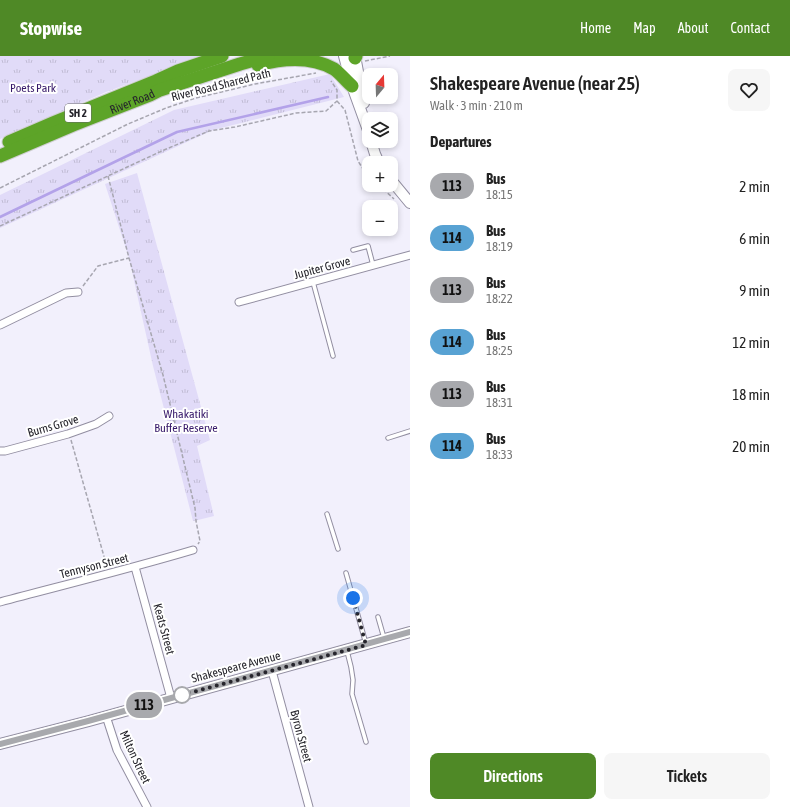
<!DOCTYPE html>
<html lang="en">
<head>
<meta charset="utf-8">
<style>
	:root { --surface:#fff; --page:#f6f6f6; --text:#222; --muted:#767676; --accent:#4f8926 }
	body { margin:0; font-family:"Asap Condensed",sans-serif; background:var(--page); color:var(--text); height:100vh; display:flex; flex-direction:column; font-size:15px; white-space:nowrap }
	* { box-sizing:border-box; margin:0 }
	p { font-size:13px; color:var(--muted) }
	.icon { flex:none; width:22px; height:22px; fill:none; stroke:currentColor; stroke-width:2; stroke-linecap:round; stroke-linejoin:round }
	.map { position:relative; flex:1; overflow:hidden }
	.details { display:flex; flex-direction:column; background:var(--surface); width:380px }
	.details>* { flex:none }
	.badge { padding:0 8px; border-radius:13px; font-size:14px; line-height:26px }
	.needle { width:26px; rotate:19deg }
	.buttons { position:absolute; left:362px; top:12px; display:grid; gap:8px }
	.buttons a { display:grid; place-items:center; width:36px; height:36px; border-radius:8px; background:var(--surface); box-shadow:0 2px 6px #0003; font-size:20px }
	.you { position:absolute; width:20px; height:20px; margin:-10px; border:3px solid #fff; border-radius:50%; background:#1a73e8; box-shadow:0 0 0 6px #1a73e833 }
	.map>.badge { position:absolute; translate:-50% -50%; box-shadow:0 0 0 2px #fff }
	h2 { padding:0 20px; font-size:15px; line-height:36px }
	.round { display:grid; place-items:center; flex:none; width:42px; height:42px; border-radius:8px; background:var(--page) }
	.overview { display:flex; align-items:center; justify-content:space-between; height:68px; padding:0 20px }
	h1 { font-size:19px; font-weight:600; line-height:30px }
	.button { display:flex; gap:8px; margin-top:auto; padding:8px 20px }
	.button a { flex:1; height:46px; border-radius:8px; background:var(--accent); color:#fff; font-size:16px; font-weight:600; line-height:46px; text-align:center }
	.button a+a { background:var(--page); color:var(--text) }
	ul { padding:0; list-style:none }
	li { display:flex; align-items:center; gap:12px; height:52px; padding:0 20px }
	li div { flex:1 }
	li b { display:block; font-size:15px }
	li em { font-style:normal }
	li .badge { min-width:44px; font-weight:700; text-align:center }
	header { display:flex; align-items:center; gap:24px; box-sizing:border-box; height:56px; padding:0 20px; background:var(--accent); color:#fff }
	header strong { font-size:19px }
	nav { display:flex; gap:22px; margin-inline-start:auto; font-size:14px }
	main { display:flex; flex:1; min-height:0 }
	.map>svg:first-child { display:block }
	.park { fill:url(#park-tufts) }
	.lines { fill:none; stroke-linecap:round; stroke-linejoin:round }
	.stream { stroke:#b3a2e9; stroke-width:2.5 }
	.lane-casing { stroke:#928ea1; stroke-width:5.5 }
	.street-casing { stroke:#928ea1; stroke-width:9 }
	.secondary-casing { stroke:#928ea1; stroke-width:12 }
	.highway-casing { stroke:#cfcfd1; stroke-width:15 }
	.path { stroke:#a7a6b0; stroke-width:1.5; stroke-dasharray:4 2; stroke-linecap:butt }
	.lane { stroke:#fff; stroke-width:3.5 }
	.street { stroke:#fff; stroke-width:7 }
	.secondary { stroke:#fff; stroke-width:10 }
	.highway { stroke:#5da428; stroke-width:13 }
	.line-casing { stroke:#fff; stroke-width:9 }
	.line { stroke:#a8a9ad; stroke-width:6 }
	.walk { stroke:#26252c; stroke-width:4; stroke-dasharray:0 7.2 }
	.stop-dot { fill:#fff; stroke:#a8a9ad; stroke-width:2 }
	.labels { text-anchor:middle; stroke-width:4; stroke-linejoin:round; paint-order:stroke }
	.shield { fill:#fff; stroke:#67666b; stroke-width:1 }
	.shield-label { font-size:11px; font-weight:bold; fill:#26252c }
	.street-label { font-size:12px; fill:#26252c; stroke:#fff }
	.park-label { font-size:12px; fill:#37196a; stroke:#fff }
</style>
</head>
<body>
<header>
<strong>Stopwise</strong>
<nav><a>Home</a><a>Map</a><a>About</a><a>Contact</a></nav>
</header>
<main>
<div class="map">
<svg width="410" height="751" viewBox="0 0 410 751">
	<defs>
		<pattern id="park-tufts" width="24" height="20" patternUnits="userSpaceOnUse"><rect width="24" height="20" fill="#e1dbf8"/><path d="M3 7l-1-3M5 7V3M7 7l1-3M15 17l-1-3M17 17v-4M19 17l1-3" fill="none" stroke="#c1bcd5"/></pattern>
	</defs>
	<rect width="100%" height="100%" fill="#f2f0fc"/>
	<path class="park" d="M0,0H204L106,36L0,83Z
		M330,18L344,41L213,74L0,172V139L174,54Z
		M137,117L210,384L197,390L214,460L198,464L193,465L153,310L129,202L105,128Z"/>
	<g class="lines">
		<path class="stream" d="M0,161L177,76L328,41"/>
		<g class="lane-casing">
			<path id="lane" d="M353,194L368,190L373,209
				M313,226L333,300
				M388,382L410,375
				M327,458L338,493
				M346,517L366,588
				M378,561L384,582
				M347,595L351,611L353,624L352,638L366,686"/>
		</g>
		<g class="street-casing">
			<path id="street" d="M239,246L410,199
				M0,269L66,237L78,236
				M0,395H5L68,378L96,368L109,360
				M135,511L171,642
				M0,546C64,529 129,513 193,494
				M272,615L309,751
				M106,660L117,694L147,751"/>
		</g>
		<g class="secondary-casing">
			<path id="secondary" d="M344,0L352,30L369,77
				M355,0L364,47
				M371,85L375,98L379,107
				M391,124L410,147
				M0,688L89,665L410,576"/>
		</g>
		<g class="highway-casing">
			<g id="highway">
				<path d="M355,2L356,0"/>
				<path d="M258,9C284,2 311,0 334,13C341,18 346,25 352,30"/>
				<path d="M9,86L53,67L156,25L178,15L222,0"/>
				<path id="s1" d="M0,100L73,69L150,39L160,34L240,8L268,0"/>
			</g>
		</g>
		<path class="path" d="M365,5L390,0
			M337,45L345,54L358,105L365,116L369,120
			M108,120L129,202L163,319L195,452L196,465L200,485L198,488
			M379,129L394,143
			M0,132L128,68L166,52L196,42L255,28L316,17
			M0,170L164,94L209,75L235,71L296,57L326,55L337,45V34L331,25
			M83,230L98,210L129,202
			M71,384L107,511"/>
		<use href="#lane" class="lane"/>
		<use href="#street" class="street"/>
		<use href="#secondary" class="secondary"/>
		<use href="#highway" class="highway"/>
	</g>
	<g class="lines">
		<g class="line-casing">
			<path id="line" d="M0,688L88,665L410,576"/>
		</g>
		<use href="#line" class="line"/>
		<path class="walk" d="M182,639L366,589L353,542"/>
	</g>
	<circle class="stop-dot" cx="182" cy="639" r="8"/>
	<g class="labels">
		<rect class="shield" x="65" y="48" width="26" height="18" rx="3"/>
		<g class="shield-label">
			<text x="78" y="61">SH 2</text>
		</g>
		<g class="street-label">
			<text transform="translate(221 29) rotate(-14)" y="4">River Road Shared Path</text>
			<text dy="4" stroke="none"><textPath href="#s1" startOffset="143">River Road</textPath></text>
			<text transform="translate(322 212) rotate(-15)" y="4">Jupiter Grove</text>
			<text transform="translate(53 370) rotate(-16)" y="4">Burns Grove</text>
			<text transform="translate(94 510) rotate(-14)" y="4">Tennyson Street</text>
			<text transform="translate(164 573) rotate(75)" y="4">Keats Street</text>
			<text transform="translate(236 611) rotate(-15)" y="4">Shakespeare Avenue</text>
			<text transform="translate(301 680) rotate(75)" y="4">Byron Street</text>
			<text transform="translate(135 701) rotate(65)" y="4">Milton Street</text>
		</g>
		<g class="park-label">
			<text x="33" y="36">Poets Park</text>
			<text x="186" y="362">Whakatiki<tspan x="186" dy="14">Buffer Reserve</tspan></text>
		</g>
	</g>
</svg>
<div class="buttons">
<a><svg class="needle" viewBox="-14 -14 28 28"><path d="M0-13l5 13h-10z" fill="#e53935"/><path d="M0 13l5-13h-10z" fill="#767676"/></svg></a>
<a><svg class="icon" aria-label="layers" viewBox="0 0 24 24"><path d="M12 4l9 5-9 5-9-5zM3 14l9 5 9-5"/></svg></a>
<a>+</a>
<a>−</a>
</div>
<div class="you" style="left:353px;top:542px"></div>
<b class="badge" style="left:144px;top:649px;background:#a8a9ad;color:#111">113</b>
</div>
<section class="details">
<div class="overview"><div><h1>Shakespeare Avenue (near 25)</h1><p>Walk · 3 min · 210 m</p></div><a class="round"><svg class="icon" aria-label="heart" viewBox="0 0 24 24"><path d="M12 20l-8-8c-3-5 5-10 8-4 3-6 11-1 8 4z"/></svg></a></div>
<h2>Departures</h2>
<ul>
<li><span class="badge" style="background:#a8a9ad;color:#111">113</span><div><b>Bus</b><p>18:15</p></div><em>2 min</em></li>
<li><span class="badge" style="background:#58a2d3;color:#111">114</span><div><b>Bus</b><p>18:19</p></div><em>6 min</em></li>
<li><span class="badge" style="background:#a8a9ad;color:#111">113</span><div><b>Bus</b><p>18:22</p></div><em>9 min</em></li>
<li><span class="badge" style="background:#58a2d3;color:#111">114</span><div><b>Bus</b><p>18:25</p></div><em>12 min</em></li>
<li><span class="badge" style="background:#a8a9ad;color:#111">113</span><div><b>Bus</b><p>18:31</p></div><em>18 min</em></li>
<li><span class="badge" style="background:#58a2d3;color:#111">114</span><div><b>Bus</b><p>18:33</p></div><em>20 min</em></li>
</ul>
<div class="button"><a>Directions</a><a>Tickets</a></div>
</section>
</main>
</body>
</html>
